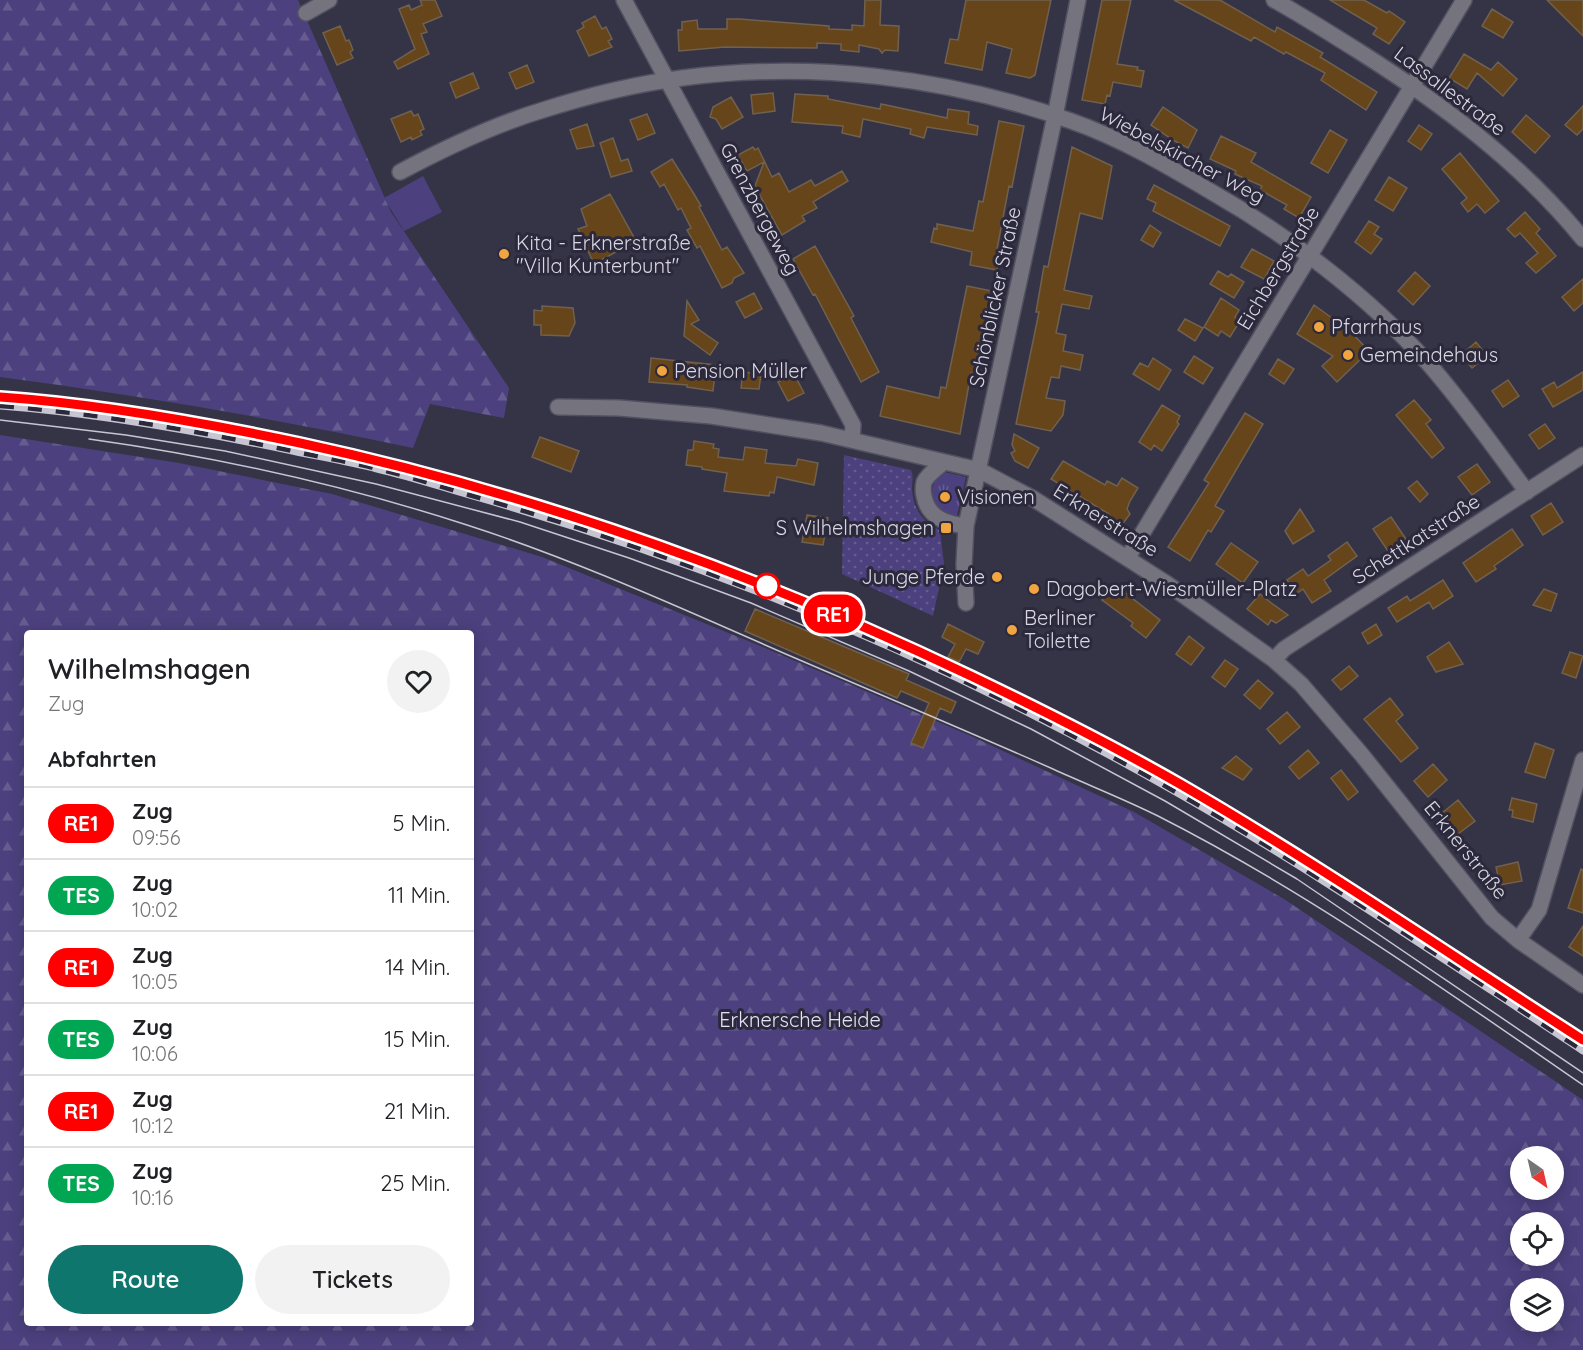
<!DOCTYPE html>
<html lang="de">
<head>
<meta charset="utf-8">
<style>
	:root { --surface:#fff; --page:#f2f2f2; --text:#202124; --muted:#757577; --line:#e0e0e0; --accent:#0f766e }
	body { margin:0; font-family:Quicksand,sans-serif; background:var(--page); color:var(--text); height:100vh; display:flex; flex-direction:column; font-size:22px; white-space:nowrap }
	* { box-sizing:border-box; margin:0 }
	p { font-size:20px; color:var(--muted) }
	.icon { flex:none; width:33px; height:33px; fill:none; stroke:currentColor; stroke-width:2; stroke-linecap:round; stroke-linejoin:round }
	.map { position:relative; flex:1; overflow:hidden }
	.drawer { position:absolute; left:24px; top:630px; width:450px; height:696px; display:flex; flex-direction:column; background:var(--surface); border-radius:6px; box-shadow:0 3px 15px #0003 }
	.drawer>* { flex:none }
	.badge { padding:0 12px; border-radius:20px; font-size:21px; line-height:39px }
	.needle { width:39px; rotate:146deg }
	.tools { position:absolute; left:1510px; top:1146px; display:grid; gap:12px }
	.tools a { display:grid; place-items:center; width:54px; height:54px; border-radius:50%; background:var(--surface); box-shadow:0 3px 15px #0003; font-size:30px }
	.map>.badge { position:absolute; translate:-50% -50%; box-shadow:0 0 0 3px #fff }
	h2 { padding:0 24px; font-size:22px; line-height:54px }
	.round { display:grid; place-items:center; flex:none; width:63px; height:63px; border-radius:32px; background:var(--page) }
	.headline { display:flex; align-items:center; justify-content:space-between; height:102px; padding:0 24px }
	h1 { font-size:28px; font-weight:600; line-height:45px }
	.cta { display:flex; gap:12px; margin-top:auto; padding:12px 24px }
	.cta a { flex:1; height:69px; border-radius:36px; background:var(--accent); color:#fff; font-size:24px; font-weight:600; line-height:69px; text-align:center }
	.cta a+a { background:var(--page); color:var(--text) }
	ul { padding:0; list-style:none }
	li { display:flex; align-items:center; gap:18px; height:72px; padding:0 24px; border-top:2px solid var(--line) }
	li div { flex:1 }
	li b { display:block; font-size:22px }
	li em { font-style:normal }
	li .badge { min-width:66px; font-weight:700; text-align:center }
	.map>svg:first-child { display:block }
	.grass { fill:url(#grass-tufts) }
	.forest { fill:url(#forest-firs); fill-rule:evenodd }
	.park { fill:url(#park-dots) }
	.pitch { fill:#4c417e }
	.building { fill:#66451a; stroke:#70614f; stroke-width:1.5 }
	.lines { fill:none; stroke-linecap:round; stroke-linejoin:round }
	.minor-casing { stroke:#525162; stroke-width:18 }
	.minor { stroke:#75747e; stroke-width:15 }
	.tram { stroke:#c6c5d1; stroke-width:1.5 }
	.rail-casing { stroke:#c6c5d1; stroke-width:7 }
	.rail { stroke:#2b293b; stroke-width:4.5; stroke-dasharray:14; stroke-linecap:butt }
	.line-casing { stroke:#fff; stroke-width:14 }
	.line { stroke:#f00; stroke-width:9 }
	.poi-dot { fill:#f1a540; stroke:#2b293b; stroke-width:2 }
	.stop-dot { fill:#fff; stroke:#f00; stroke-width:3 }
	.labels { text-anchor:middle; stroke-width:6; stroke-linejoin:round; paint-order:stroke }
	.street-label { font-size:20px; fill:#d8d7e3; stroke:#2b293b }
	.poi-label { font-size:20px; fill:#d8d7e3; stroke:#2b293b; text-anchor:start }
	.park-label { font-size:20px; fill:#e4e2f8; stroke:#2b293b }
</style>
</head>
<body>
<div class="map">
<svg width="1583" height="1350" viewBox="0 0 1583 1350">
	<defs>
		<pattern id="grass-tufts" width="24" height="20" patternUnits="userSpaceOnUse" patternTransform="scale(1.5)"><rect width="24" height="20" fill="#4c417e"/><path d="M3 7l-1-3M5 7V3M7 7l1-3M15 17l-1-3M17 17v-4M19 17l1-3" fill="none" stroke="#655c90"/></pattern>
		<pattern id="forest-firs" width="22" height="20" patternUnits="userSpaceOnUse" patternTransform="scale(1.5)"><rect width="22" height="20" fill="#4c417e"/><path d="M5 1l3.5 6h-7zM16 11l3.5 6h-7z" fill="#655c90"/></pattern>
		<pattern id="park-dots" width="8" height="8" patternUnits="userSpaceOnUse" patternTransform="scale(1.5)"><rect width="8" height="8" fill="#4c417e"/><path d="M2 2h.1M6 6h.1" fill="none" stroke="#655c90" stroke-width="1.8" stroke-linecap="round"/></pattern>
	</defs>
	<rect width="100%" height="100%" fill="#353346"/>
	<path class="grass" d="M944,472L966,477L957,515C930,518 923,486 944,472Z"/>
	<path class="forest" d="M0,0H298L391,212L509,388L504,418L430,404L413,448C276,419 139,395 0,377Z
		M0,435L179,463L332,494L542,557L753,643L971,736L1134,812L1284,899L1583,1100V1350H0ZM27,633H471V1323H27ZM1521,1156H1554V1190H1521ZM1521,1222H1554V1256H1521ZM1521,1288H1554V1322H1521Z"/>
	<path class="park" d="M844,455L911,470C914,477 912,481 912,489C913,508 922,522 940,530L944,564L933,616L842,574Z"/>
	<path class="pitch" d="M423,176L442,212L404,231L384,198Z"/>
	<path class="building" d="M420,0H435L442,16L423,24L427,32L421,34L429,54L398,69L394,62L415,49L399,9L409,5L411,10L422,5Z
		M865,0H881L880,25L899,26L898,51L885,50L882,53L879,49L859,45V52L841,50V44L817,43V48L725,47L679,51L678,30H682V22L697,20L698,29H727V19H740L829,26V29L852,30V25L864,26Z
		M966,0H1051L1035,75L1030,78L1006,73L1012,49L987,42L982,70L945,63L950,39L958,40Z
		M1102,0H1131L1117,64L1138,67L1137,70L1144,71L1141,87L1113,82L1110,96L1107,95L1105,104L1082,100Z
		M1174,0H1220L1275,32L1277,27L1323,53L1320,57L1377,92L1366,110L1321,80L1325,73L1286,52L1284,54L1254,37L1251,41Z
		M1330,0H1364L1387,13L1389,11L1405,22L1389,44L1373,34L1377,28Z
		M1547,0H1583V36Z
		M1492,9L1513,22L1503,38L1482,26Z
		M595,16L602,29L606,27L612,39L608,41L612,47L589,56L577,31L584,27L582,23Z
		M340,26L346,41L349,40L353,50L350,52L353,58L337,65L323,33Z
		M1464,54L1491,70L1498,62L1517,79L1503,96L1477,73L1467,89L1449,78Z
		M527,65L534,82L516,89L509,73Z
		M473,73L479,88L456,98L450,83Z
		M773,93L775,111L753,114L751,95Z
		M795,94L828,96V99L880,109L881,104L947,118L948,109L969,112L968,124L978,126L977,135L927,127L924,138L910,134L911,129L863,119L860,137L842,133L843,126L792,122Z
		M731,97L743,117L722,129L716,119L710,117L713,107Z
		M1583,106V129L1577,135L1565,125Z
		M1163,107L1197,130L1188,148L1173,140L1151,125Z
		M411,111L414,116L418,114L424,129L420,131L422,135L412,140L411,137L401,142L391,119Z
		M647,114L655,133L638,140L630,120Z
		M1526,115L1550,136L1535,153L1512,132Z
		M999,121L1024,126L1012,187L1009,186L997,249L1000,250L997,270L970,265L972,252L931,242L934,228L937,229V224L973,231L979,201L983,202Z
		M587,124L594,146L577,149L570,130Z
		M1419,125L1432,134L1421,150L1408,141Z
		M1330,130L1347,140L1328,173L1311,163Z
		M1221,136L1256,153L1251,162L1311,197L1299,218L1284,209L1287,205L1260,190L1262,186L1235,174L1236,171L1210,159Z
		M613,138L621,161L628,159L632,171L611,177L600,143Z
		M753,147L755,150L758,148L772,177L779,173L789,192L811,180L815,186L842,171L848,181L813,202L817,208L802,216L805,221L782,235L759,194H752L764,162L747,171L738,155Z
		M1072,147L1112,166L1102,219L1080,213L1064,290L1092,296L1089,309L1062,304L1056,333L1066,335L1063,351L1083,355L1080,370L1061,366L1059,378L1051,377L1046,398L1065,401L1063,415L1051,431L1016,424L1039,312H1036L1044,266L1048,267Z
		M1460,153L1499,201L1485,213L1477,204L1468,212L1461,203L1467,198L1442,169Z
		M672,159L694,194L701,206L699,207L722,250L727,247L744,273L734,278L732,283L722,288L700,246L697,248L687,230L691,228L681,208L678,210L664,184L660,187L651,172Z
		M1389,177L1407,188L1393,211L1375,200Z
		M1154,185L1230,226L1220,246L1153,211L1156,203L1147,199Z
		M610,194L636,241L594,264L578,229L587,226L581,209Z
		M1525,212L1540,229L1536,233L1556,256L1536,273L1526,263L1538,253L1520,233L1515,237L1507,229Z
		M1369,221L1379,227L1374,234L1382,239L1371,254L1355,242Z
		M1150,225L1161,233L1153,247L1141,240Z
		M815,246L854,316L851,318L879,372L861,382L815,294L813,295L793,259Z
		M1252,249L1274,261L1264,279L1241,267Z
		M1218,271L1228,277L1231,274L1244,282L1234,298L1210,284Z
		M1415,272L1430,286L1413,305L1398,291Z
		M1583,279V303L1574,311L1562,297Z
		M967,286L992,291L977,374L971,373L960,434L880,416L887,386L939,398L941,387L946,388Z
		M754,293L762,309L745,318L736,302Z
		M1221,298L1239,310L1235,317L1240,321L1230,337L1221,331L1218,336L1204,327Z
		M687,301L699,320L691,324L718,343L710,355L684,336Z
		M1314,305L1350,331L1369,351L1337,382L1322,366L1333,356L1297,334Z
		M542,306L573,308L575,323L569,336L541,335V325H534V310L542,311Z
		M1185,319L1203,328L1195,341L1178,330Z
		M1476,342L1487,356L1472,368L1461,355Z
		M1194,356L1213,368L1203,384L1184,372Z
		M651,358L716,365L713,391L687,387V385L649,382Z
		M1153,358L1171,370L1159,390L1133,374L1140,363L1148,367Z
		M1278,359L1294,369L1284,384L1269,374Z
		M743,372L761,374L759,389L741,388Z
		M1583,372V390L1553,407L1542,389L1554,382L1557,388Z
		M794,374L804,393L788,401L778,382Z
		M1508,380L1519,396L1503,407L1492,391Z
		M1414,400L1431,420L1426,424L1444,448L1432,458L1396,415Z
		M1162,405L1180,416L1177,422L1179,424L1162,451L1154,445L1151,450L1139,442Z
		M1245,413L1263,424L1215,506L1224,511L1211,532L1208,530L1190,561L1168,547L1209,483L1204,480Z
		M1545,424L1555,438L1539,449L1529,435Z
		M1014,434L1039,448L1028,468L1015,461L1011,453L1015,451L1012,445Z
		M540,437L579,451L571,472L532,457Z
		M694,441L714,444L713,448L719,449L718,457L743,460L745,447L767,450L765,463L796,466L798,459L818,463L814,485L777,477L774,493L770,492L769,496L724,491L727,473L702,469V467L686,465L688,450H693Z
		M1063,461L1105,485L1107,481L1117,486L1122,478L1138,488L1130,501L1127,509L1130,514L1124,522L1116,523L1109,519V514L1051,479Z
		M1477,464L1490,482L1472,495L1458,477Z
		M1417,481L1428,494L1420,502L1408,488Z
		M1551,503L1563,522L1543,535L1531,516Z
		M1300,509L1314,531L1293,544L1285,531Z
		M807,515L828,518L823,545L802,542Z
		M1391,517L1406,539L1388,551L1373,529Z
		M1512,529L1523,545L1494,566L1496,569L1476,582L1463,563Z
		M1347,542L1357,556L1324,580L1331,591L1312,603L1303,589L1296,594L1287,580L1303,569L1308,576L1331,560L1328,556Z
		M1231,543L1258,562L1243,583L1216,564Z
		M1443,580L1453,596L1433,609L1429,602L1397,622L1388,608L1407,596L1410,601Z
		M1114,584L1160,620L1146,638L1131,626L1133,623L1102,600Z
		M1544,589L1557,594L1551,611L1533,605Z
		M1260,594L1270,602L1288,615L1276,623L1271,620L1268,625L1247,609Z
		M755,609L909,674L906,680L956,702L951,713L940,708L923,748L911,743L929,703L901,691L897,698L745,631Z
		M948,624L984,642L978,654L966,649L959,662L948,657L955,644L942,637Z
		M1376,624L1382,635L1368,644L1362,633Z
		M1189,636L1204,648L1191,665L1176,654Z
		M1449,642L1463,664L1436,672L1427,657Z
		M1570,652L1583,656L1576,678L1562,673Z
		M1225,660L1238,669L1225,687L1212,677Z
		M1349,666L1358,676L1341,690L1332,680Z
		M1258,680L1273,693L1260,709L1244,695Z
		M1390,698L1403,715L1396,721L1418,748L1401,762L1364,719Z
		M1287,712L1300,727L1280,744L1267,729Z
		M1535,743L1554,750L1545,778L1525,772Z
		M1308,750L1319,763L1299,779L1289,767Z
		M1236,756L1252,769L1243,780L1222,768Z
		M1433,764L1447,780L1428,797L1414,781Z
		M1341,770L1358,792L1348,800L1331,778Z
		M1512,798L1537,804L1533,822L1512,817L1513,810H1509Z
		M1458,800L1475,821L1458,834L1442,813Z
		M1518,862L1522,881L1500,885L1496,867Z
		M1581,869L1583,870V913L1568,908Z
		M1583,926V956L1569,947Z"/>
	<g class="lines">
		<g class="minor-casing">
			<path id="minor" d="M624,0L853,425L852,439
				M1274,0C1303,16 1331,34 1360,52C1442,104 1521,163 1583,239
				M306,13L329,0
				M400,172C445,148 493,125 543,110C587,96 635,84 682,78C812,61 947,77 1071,121C1120,138 1166,165 1210,191C1289,236 1368,296 1428,363C1464,404 1495,449 1527,492
				M558,407L619,408L711,416L821,433L979,470L1034,499L1166,583L1274,660L1301,684L1362,755L1492,918L1518,940L1583,985
				M944,462C937,468 928,474 924,482C923,487 923,492 924,496C928,518 947,524 966,526
				M1128,557L1464,0
				M966,603L964,564L966,526L1055,116L1078,0
				M1274,660L1284,649L1583,455
				M1518,940L1539,910L1583,760"/>
		</g>
		<use href="#minor" class="minor"/>
		<path class="tram" d="M0,420L126,435L225,451L376,484L520,522L629,558L751,603L909,671L1031,729L1165,801L1297,879L1583,1073
			M89,439C217,457 344,485 467,525C579,561 687,611 795,658C881,695 967,731 1053,769C1088,785 1124,799 1158,816C1308,892 1445,990 1583,1085"/>
		<g class="rail-casing">
			<path id="rail" d="M0,397C209,412 416,464 615,530
				M0,406C95,413 190,430 283,449C314,456 346,461 377,469C408,476 438,486 469,495C714,564 951,664 1172,790C1313,870 1447,962 1583,1051
				M847,620L903,643L986,683"/>
		</g>
		<use href="#rail" class="rail"/>
	</g>
	<g class="lines">
		<g class="line-casing">
			<path id="line" d="M0,397C101,404 201,422 300,443C533,493 757,574 971,676C1042,710 1112,745 1180,784C1318,864 1449,954 1583,1040"/>
		</g>
		<use href="#line" class="line"/>
	</g>
	<g class="poi-dot">
		<circle cx="504" cy="254" r="6"/>
		<circle cx="1319" cy="327" r="6"/>
		<circle cx="1348" cy="355" r="6"/>
		<circle cx="662" cy="371" r="6"/>
		<circle cx="945" cy="497" r="6"/>
		<rect x="940" y="522" width="12" height="12" rx="3"/>
		<circle cx="997" cy="577" r="6"/>
		<circle cx="1034" cy="589" r="6"/>
		<circle cx="1012" cy="630" r="6"/>
	</g>
	<circle class="stop-dot" cx="767" cy="586" r="12"/>
	<g class="labels">
		<g class="street-label">
			<text transform="translate(1450 91) rotate(37)" y="7">Lassallestraße</text>
			<text transform="translate(1182 155) rotate(28)" y="7">Wiebelskircher Weg</text>
			<text transform="translate(760 209) rotate(62)" y="7">Grenzbergeweg</text>
			<text transform="translate(1278 268) rotate(-59)" y="7">Eichbergstraße</text>
			<text transform="translate(995 297) rotate(-78)" y="7">Schönblicker Straße</text>
			<text transform="translate(1106 520) rotate(32)" y="7">Erknerstraße</text>
			<text transform="translate(1416 539) rotate(-33)" y="7">Schettkatstraße</text>
			<text transform="translate(1466 850) rotate(51)" y="7">Erknerstraße</text>
		</g>
		<g class="poi-label">
			<text x="516" y="250">Kita - Erknerstraße<tspan x="516" dy="23">"Villa Kunterbunt"</tspan></text>
			<text x="1331" y="334">Pfarrhaus</text>
			<text x="1360" y="362">Gemeindehaus</text>
			<text x="674" y="378">Pension Müller</text>
			<text x="957" y="504">Visionen</text>
			<text x="934" y="535" text-anchor="end">S Wilhelmshagen</text>
			<text x="985" y="584" text-anchor="end">Junge Pferde</text>
			<text x="1046" y="596">Dagobert-Wiesmüller-Platz</text>
			<text x="1024" y="625">Berliner<tspan x="1024" dy="23">Toilette</tspan></text>
		</g>
		<g class="park-label">
			<text x="800" y="1027">Erknersche Heide</text>
		</g>
	</g>
</svg>
<div class="tools">
<a><svg class="needle" viewBox="-14 -14 28 28"><path d="M0-13l5 13h-10z" fill="#e53935"/><path d="M0 13l5-13h-10z" fill="#757577"/></svg></a>
<a><svg class="icon" aria-label="locate" viewBox="0 0 24 24"><circle cx="12" cy="12" r="6"/><path d="M12 2v4M12 18v4M2 12h4M18 12h4"/></svg></a>
<a><svg class="icon" aria-label="layers" viewBox="0 0 24 24"><path d="M12 4l9 5-9 5-9-5zM3 14l9 5 9-5"/></svg></a>
</div>
<b class="badge" style="left:833px;top:614px;background:#f00;color:#fff">RE1</b>
<section class="drawer">
<div class="headline"><div><h1>Wilhelmshagen</h1><p>Zug</p></div><a class="round"><svg class="icon" aria-label="heart" viewBox="0 0 24 24"><path d="M12 20l-8-8c-3-5 5-10 8-4 3-6 11-1 8 4z"/></svg></a></div>
<h2>Abfahrten</h2>
<ul>
<li><span class="badge" style="background:#f00;color:#fff">RE1</span><div><b>Zug</b><p>09:56</p></div><em>5 Min.</em></li>
<li><span class="badge" style="background:#00a651;color:#fff">TES</span><div><b>Zug</b><p>10:02</p></div><em>11 Min.</em></li>
<li><span class="badge" style="background:#f00;color:#fff">RE1</span><div><b>Zug</b><p>10:05</p></div><em>14 Min.</em></li>
<li><span class="badge" style="background:#00a651;color:#fff">TES</span><div><b>Zug</b><p>10:06</p></div><em>15 Min.</em></li>
<li><span class="badge" style="background:#f00;color:#fff">RE1</span><div><b>Zug</b><p>10:12</p></div><em>21 Min.</em></li>
<li><span class="badge" style="background:#00a651;color:#fff">TES</span><div><b>Zug</b><p>10:16</p></div><em>25 Min.</em></li>
</ul>
<div class="cta"><a>Route</a><a>Tickets</a></div>
</section>
</div>
</body>
</html>
